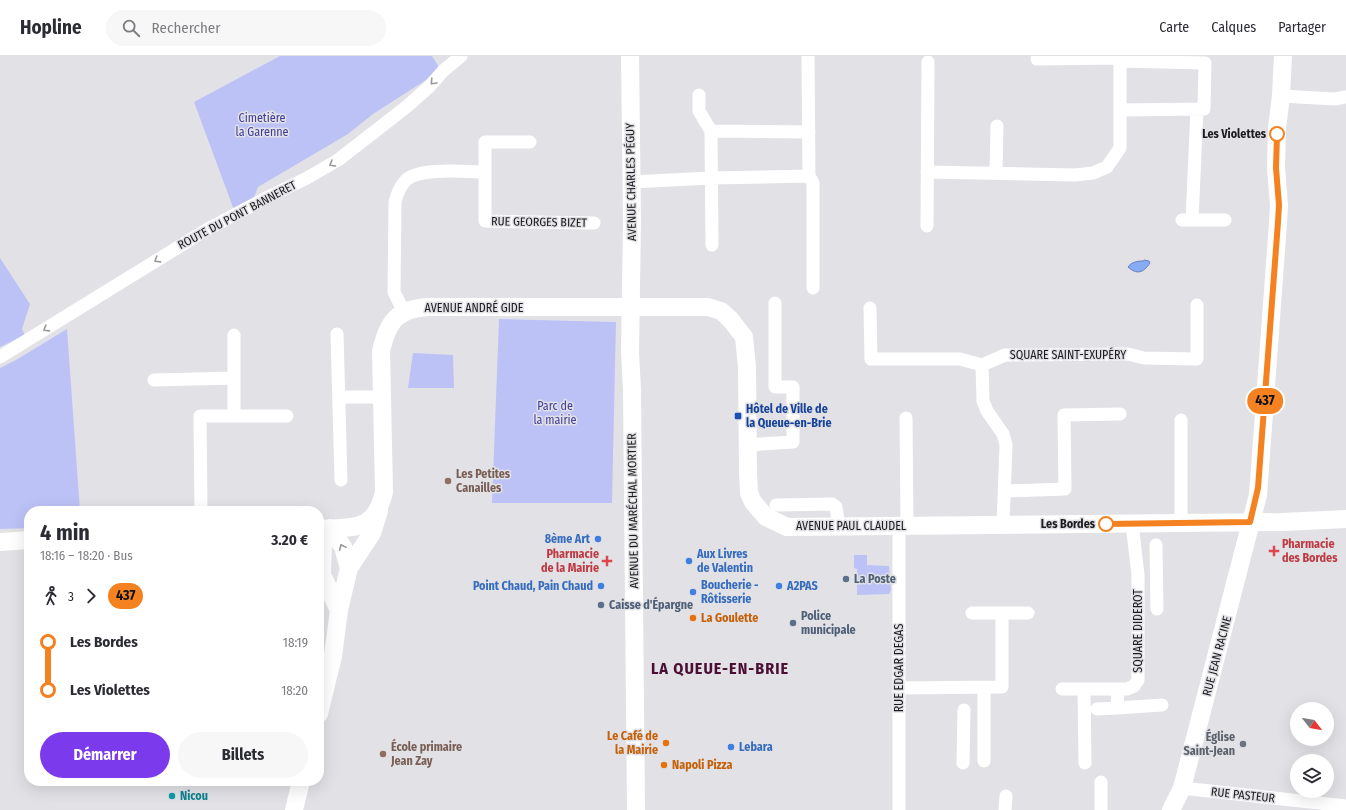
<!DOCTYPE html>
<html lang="fr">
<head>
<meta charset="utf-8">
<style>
	:root { --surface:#fff; --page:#f7f7f7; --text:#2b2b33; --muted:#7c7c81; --line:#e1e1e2; --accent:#7c3aed }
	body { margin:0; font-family:"Fira Sans Condensed",sans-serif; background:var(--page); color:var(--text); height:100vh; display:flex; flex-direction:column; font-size:15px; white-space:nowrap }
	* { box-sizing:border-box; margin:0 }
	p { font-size:13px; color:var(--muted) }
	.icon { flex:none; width:22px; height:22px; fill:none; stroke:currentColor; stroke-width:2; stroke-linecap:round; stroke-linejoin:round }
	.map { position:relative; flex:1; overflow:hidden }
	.details { position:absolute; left:24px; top:450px; width:300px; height:280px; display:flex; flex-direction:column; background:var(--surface); border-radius:16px; box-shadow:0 4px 16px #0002 }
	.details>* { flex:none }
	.badge { padding:0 8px; border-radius:13px; font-size:14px; line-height:26px }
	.needle { width:26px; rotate:121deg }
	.controls { position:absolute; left:1290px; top:646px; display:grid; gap:8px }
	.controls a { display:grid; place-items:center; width:44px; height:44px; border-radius:50%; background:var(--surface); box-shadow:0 4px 16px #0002; font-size:20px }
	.map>.badge { position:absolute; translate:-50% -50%; box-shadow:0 0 0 2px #fff }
	.legs { display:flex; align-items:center; gap:6px; height:44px; padding:0 16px; font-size:13px }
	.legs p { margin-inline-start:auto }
	.head { display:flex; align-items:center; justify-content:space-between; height:68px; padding:0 16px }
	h1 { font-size:22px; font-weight:700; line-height:30px }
	.action { display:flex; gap:8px; margin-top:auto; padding:8px 16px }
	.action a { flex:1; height:46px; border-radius:24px; background:var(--accent); color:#fff; font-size:16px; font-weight:700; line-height:46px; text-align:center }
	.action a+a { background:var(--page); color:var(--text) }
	ul { padding:0 16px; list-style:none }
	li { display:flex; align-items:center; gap:14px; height:48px; font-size:15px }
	li i { display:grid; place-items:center; width:6px; height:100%; margin:0 5px; background:currentColor }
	li i::after { content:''; width:10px; height:10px; margin:-5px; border:3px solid; border-radius:50%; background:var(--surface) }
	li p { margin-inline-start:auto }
	li:first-child i { background:linear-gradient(#0000 50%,currentColor 0) }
	li:last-child i { background:linear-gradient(currentColor 50%,#0000 0) }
	header { display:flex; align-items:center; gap:24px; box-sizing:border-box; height:56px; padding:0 20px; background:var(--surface); border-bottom:1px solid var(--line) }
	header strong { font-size:19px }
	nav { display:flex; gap:22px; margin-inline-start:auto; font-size:14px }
	.search { width:280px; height:36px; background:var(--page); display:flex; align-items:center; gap:10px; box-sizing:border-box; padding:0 14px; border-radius:22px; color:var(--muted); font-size:15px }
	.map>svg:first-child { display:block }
	.green { fill:#bcc2f6 }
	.water { fill:#87acf5; stroke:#6781b4 }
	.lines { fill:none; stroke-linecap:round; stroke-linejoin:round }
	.street { stroke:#fff; stroke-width:13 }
	.secondary { stroke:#fff; stroke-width:18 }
	.oneway { stroke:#99999a }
	.line-1-casing { stroke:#fff; stroke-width:9 }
	.line-1 { stroke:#f58220; stroke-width:6 }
	.stop-1-dot { fill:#fff; stroke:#f58220; stroke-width:2 }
	.transit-dot { fill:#1a4fb4; stroke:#e2e2e6; stroke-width:1.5 }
	.education-dot { fill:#8d6e63; stroke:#e2e2e6; stroke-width:1.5 }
	.shop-dot { fill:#3f7fe0; stroke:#e2e2e6; stroke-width:1.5 }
	.health-dot { fill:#e0444e; stroke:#e2e2e6; stroke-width:1.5 }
	.service-dot { fill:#5c6f8a; stroke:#e2e2e6; stroke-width:1.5 }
	.food-dot { fill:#e8710a; stroke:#e2e2e6; stroke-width:1.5 }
	.worship-dot { fill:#6b7280; stroke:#e2e2e6; stroke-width:1.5 }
	.culture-dot { fill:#0f9aa8; stroke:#e2e2e6; stroke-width:1.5 }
	.labels { text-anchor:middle; stroke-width:3; stroke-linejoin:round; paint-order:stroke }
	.park-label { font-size:12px; fill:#3f3d97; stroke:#e2e2e6 }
	.stop-label { font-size:12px; font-weight:bold; fill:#1c1c1e; stroke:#e2e2e6; text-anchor:end }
	.street-label { font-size:12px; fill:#1c1c1e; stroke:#e2e2e6 }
	.transit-label { font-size:12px; font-weight:bold; fill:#164399; stroke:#e2e2e6; text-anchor:start }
	.education-label { font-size:12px; font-weight:bold; fill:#785e54; stroke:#e2e2e6; text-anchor:start }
	.shop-label { font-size:12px; font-weight:bold; fill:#366cbe; stroke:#e2e2e6; text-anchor:start }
	.health-label { font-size:12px; font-weight:bold; fill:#be3a42; stroke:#e2e2e6; text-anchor:start }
	.service-label { font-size:12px; font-weight:bold; fill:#4e5e75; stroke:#e2e2e6; text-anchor:start }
	.food-label { font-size:12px; font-weight:bold; fill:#c56008; stroke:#e2e2e6; text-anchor:start }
	.worship-label { font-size:12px; font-weight:bold; fill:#5b616d; stroke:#e2e2e6; text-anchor:end }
	.culture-label { font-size:12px; font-weight:bold; fill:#0d838f; stroke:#e2e2e6; text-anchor:start }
	.district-label { font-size:16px; font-weight:bold; letter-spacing:1px; fill:#4b0f35; stroke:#e2e2e6 }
</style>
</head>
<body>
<header>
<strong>Hopline</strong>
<div class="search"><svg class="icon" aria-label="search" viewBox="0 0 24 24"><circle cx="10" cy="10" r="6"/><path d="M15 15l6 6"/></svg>Rechercher</div>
<nav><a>Carte</a><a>Calques</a><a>Partager</a></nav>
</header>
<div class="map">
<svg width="1346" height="754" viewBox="0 0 1346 754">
	<rect width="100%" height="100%" fill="#e2e2e6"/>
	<path class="green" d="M280,0H432L439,11L426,24L373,58L348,78L258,131L253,144L234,154L194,46Z
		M0,202L30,248L22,273L25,279L0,291Z
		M499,263L616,266L612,447H492Z
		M67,273L80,455H29V472L0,473V312L16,304Z
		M413,297L453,299L454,332H408Z
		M854,499H867V509L889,510L891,534L889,538L857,539V513L854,512Z"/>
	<path class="water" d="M1144,204L1149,205L1150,207C1143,217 1137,219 1128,211C1131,206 1138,205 1143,205Z"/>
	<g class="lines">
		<path class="street" d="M808,0L809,120L813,127V232
			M1037,3L1120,2
			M1120,5L1205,7L1204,53L1120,54
			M699,39V55L711,75
			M1281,40L1335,43L1346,41
			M530,86H485V165L594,167
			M927,116L1075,119L1093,117L1107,111L1120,92V0
			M996,117L997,70
			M631,126L711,122L809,120
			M1182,164H1225
			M1192,164L1197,53
			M927,170L928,6
			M712,189L711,75L809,76
			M870,252L871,303H960L982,309L1005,299L1128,298L1144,302L1197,303V249
			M404,256L394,236L395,146C397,138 400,130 406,124C420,111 466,116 485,116
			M337,278L341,424
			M0,301L206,174L264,143L307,122L338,104L405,52L430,30L443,15L461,0
			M982,309L983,345L987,355L1003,378L1006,389L1003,469
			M154,324L234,322
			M339,341H383
			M234,360V279
			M906,362L907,470
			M748,390L760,388L793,386V331H775V247
			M1005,435L1065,433L1064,359L1120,358
			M776,449L832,448L836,451L839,470
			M201,455L200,360H287
			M1181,467V364
			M1156,489L1157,553
			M972,557H1028
			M899,632L1002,631V557
			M1062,633H1127L1134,630L1138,624V519L1132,467
			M1084,633L1085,707
			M1118,633L1117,652L1162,649
			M1097,653L1117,652
			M984,705V631
			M963,707L964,654
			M1101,726V754
			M1182,732L1346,750
			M899,754V470
			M1005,754L1006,740"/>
		<path class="secondary" d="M630,0L632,165L630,296L632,334L636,754
			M319,473C353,471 375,476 384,436L381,295C388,265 397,253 428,251H708L721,255L730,263L744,281L747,311L748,417L749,437L753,446L766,461L787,471L1283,466L1346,463
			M0,486L29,484
			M349,512L372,477L379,455
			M319,516L322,519L339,554
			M322,519L323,489L330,472
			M319,658L333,600L339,554L349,512L343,491L330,472
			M294,754L301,725
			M1171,754L1182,732L1258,439L1278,167L1279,149L1276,112L1277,72L1281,40L1283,0"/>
	</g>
	<defs><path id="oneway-chevron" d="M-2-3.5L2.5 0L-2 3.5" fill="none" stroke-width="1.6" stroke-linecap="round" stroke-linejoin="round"/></defs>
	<g class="oneway">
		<use href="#oneway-chevron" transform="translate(433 26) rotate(133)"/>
		<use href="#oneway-chevron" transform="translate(332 108) rotate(150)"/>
		<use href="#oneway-chevron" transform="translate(157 204) rotate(148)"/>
		<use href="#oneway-chevron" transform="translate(46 273) rotate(148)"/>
		<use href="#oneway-chevron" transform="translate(342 491) rotate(-114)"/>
	</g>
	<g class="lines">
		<g class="line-1-casing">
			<path id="line-1" d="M1106,468L1250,466L1258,432L1278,166L1279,149L1276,112L1277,78"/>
		</g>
		<use href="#line-1" class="line-1"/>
	</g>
	<g class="stop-1-dot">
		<circle cx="1277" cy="78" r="7"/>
		<circle cx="1106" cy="468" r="7"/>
	</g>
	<rect class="transit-dot" x="734" y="356" width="8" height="8" rx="2"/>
	<g class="education-dot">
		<circle cx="448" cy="425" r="4"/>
		<circle cx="383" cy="698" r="4"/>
	</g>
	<g class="shop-dot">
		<circle cx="598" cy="483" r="4"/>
		<circle cx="689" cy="505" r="4"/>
		<circle cx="601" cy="530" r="4"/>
		<circle cx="779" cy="530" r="4"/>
		<circle cx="693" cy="536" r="4"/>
		<circle cx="731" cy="691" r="4"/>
	</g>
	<g class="health-dot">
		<path d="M1272 489h4v4h4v4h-4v4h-4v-4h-4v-4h4z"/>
		<path d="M605 499h4v4h4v4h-4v4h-4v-4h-4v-4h4z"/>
	</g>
	<g class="service-dot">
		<circle cx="846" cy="523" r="4"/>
		<circle cx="601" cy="549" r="4"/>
		<circle cx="793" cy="567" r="4"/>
	</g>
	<g class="food-dot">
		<circle cx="693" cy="562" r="4"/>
		<circle cx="666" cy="687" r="4"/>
		<circle cx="664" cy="709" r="4"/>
	</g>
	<circle class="worship-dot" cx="1243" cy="688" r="4"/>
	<circle class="culture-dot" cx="172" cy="740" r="4"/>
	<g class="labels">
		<g class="park-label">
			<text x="262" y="66">Cimetière<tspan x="262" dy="14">la Garenne</tspan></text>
			<text x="555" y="354">Parc de<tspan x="555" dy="14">la mairie</tspan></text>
		</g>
		<g class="stop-label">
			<text x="1266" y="82">Les Violettes</text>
			<text x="1095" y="472">Les Bordes</text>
		</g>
		<g class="street-label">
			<text transform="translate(631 126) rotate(-91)" y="4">AVENUE CHARLES PÉGUY</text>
			<text transform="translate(237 159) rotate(-28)" y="4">ROUTE DU PONT BANNERET</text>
			<text transform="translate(539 166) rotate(1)" y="4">RUE GEORGES BIZET</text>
			<text x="474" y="256">AVENUE ANDRÉ GIDE</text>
			<text x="1068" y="303">SQUARE SAINT-EXUPÉRY</text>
			<text transform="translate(633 455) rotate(-91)" y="4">AVENUE DU MARÉCHAL MORTIER</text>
			<text x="851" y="474">AVENUE PAUL CLAUDEL</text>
			<text transform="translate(1138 575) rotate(-90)" y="4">SQUARE DIDEROT</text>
			<text transform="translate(1217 600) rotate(-75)" y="4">RUE JEAN RACINE</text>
			<text transform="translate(899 612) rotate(-90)" y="4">RUE EDGAR DEGAS</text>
			<text transform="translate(1243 739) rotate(6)" y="4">RUE PASTEUR</text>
		</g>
		<g class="transit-label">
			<text x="746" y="357">Hôtel de Ville de<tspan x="746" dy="14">la Queue-en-Brie</tspan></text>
		</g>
		<g class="education-label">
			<text x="456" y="422">Les Petites<tspan x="456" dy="14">Canailles</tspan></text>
			<text x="391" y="695">École primaire<tspan x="391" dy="14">Jean Zay</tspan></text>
		</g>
		<g class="shop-label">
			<text x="590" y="487" text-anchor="end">8ème Art</text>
			<text x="697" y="502">Aux Livres<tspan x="697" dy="14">de Valentin</tspan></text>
			<text x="701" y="533">Boucherie -<tspan x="701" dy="14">Rôtisserie</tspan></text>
			<text x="593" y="534" text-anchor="end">Point Chaud, Pain Chaud</text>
			<text x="787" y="534">A2PAS</text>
			<text x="739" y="695">Lebara</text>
		</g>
		<g class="health-label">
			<text x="1282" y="492">Pharmacie<tspan x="1282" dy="14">des Bordes</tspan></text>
			<text x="599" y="502" text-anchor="end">Pharmacie<tspan x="599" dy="14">de la Mairie</tspan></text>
		</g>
		<g class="service-label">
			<text x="854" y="527">La Poste</text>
			<text x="609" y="553">Caisse d'Épargne</text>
			<text x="801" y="564">Police<tspan x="801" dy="14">municipale</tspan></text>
		</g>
		<g class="food-label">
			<text x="701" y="566">La Goulette</text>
			<text x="658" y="684" text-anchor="end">Le Café de<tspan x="658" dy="14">la Mairie</tspan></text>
			<text x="672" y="713">Napoli Pizza</text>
		</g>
		<g class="worship-label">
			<text x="1235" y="685">Église<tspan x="1235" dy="14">Saint-Jean</tspan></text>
		</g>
		<g class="culture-label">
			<text x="180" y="744">Nicou</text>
		</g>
		<g class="district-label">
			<text x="720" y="618">LA QUEUE-EN-BRIE</text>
		</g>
	</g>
</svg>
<div class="controls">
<a><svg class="needle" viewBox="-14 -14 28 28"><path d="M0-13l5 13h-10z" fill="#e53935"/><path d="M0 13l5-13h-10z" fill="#7c7c81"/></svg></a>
<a><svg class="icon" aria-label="layers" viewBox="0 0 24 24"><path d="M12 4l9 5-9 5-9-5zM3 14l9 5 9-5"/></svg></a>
</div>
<b class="badge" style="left:1265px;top:345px;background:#f58220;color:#111">437</b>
<section class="details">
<div class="head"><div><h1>4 min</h1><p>18:16 – 18:20 · Bus</p></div><b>3.20 €</b></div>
<div class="legs"><svg class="icon" aria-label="walk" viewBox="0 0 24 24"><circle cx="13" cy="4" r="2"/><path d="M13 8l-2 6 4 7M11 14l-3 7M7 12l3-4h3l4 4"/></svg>3<svg class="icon" aria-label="forward" viewBox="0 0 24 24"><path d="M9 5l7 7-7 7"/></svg><b class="badge" style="background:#f58220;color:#111">437</b></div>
<ul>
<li><i style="color:#f58220"></i><b>Les Bordes</b><p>18:19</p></li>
<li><i style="color:#f58220"></i><b>Les Violettes</b><p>18:20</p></li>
</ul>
<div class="action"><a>Démarrer</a><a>Billets</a></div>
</section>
</div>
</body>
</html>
